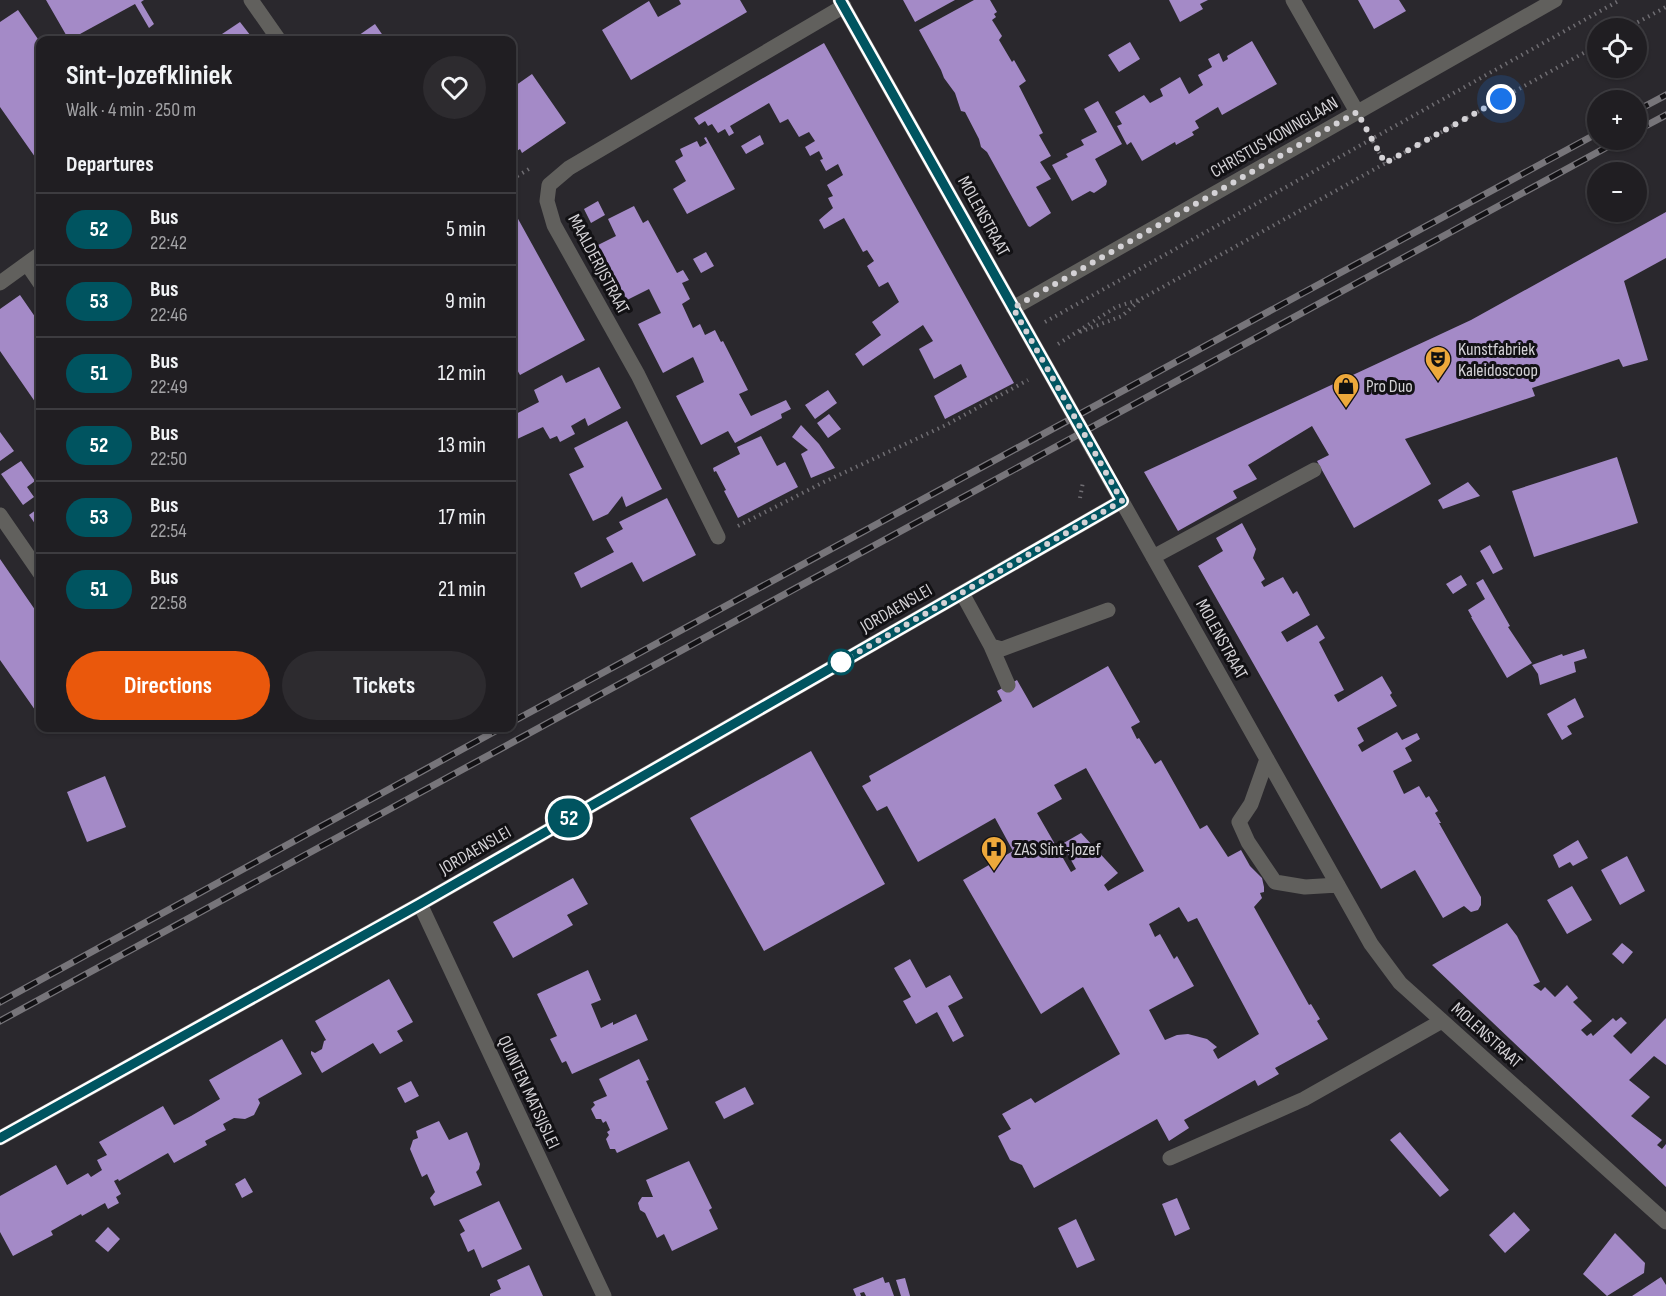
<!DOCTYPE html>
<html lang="en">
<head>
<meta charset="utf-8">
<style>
	:root { --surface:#201e22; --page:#2d2b2f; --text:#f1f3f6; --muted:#a2a2a5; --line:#3d3c40; --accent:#ea580c }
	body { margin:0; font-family:"Sofia Sans Condensed",sans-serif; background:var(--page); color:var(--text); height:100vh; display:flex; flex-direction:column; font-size:22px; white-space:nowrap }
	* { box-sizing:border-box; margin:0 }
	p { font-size:20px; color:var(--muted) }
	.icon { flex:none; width:33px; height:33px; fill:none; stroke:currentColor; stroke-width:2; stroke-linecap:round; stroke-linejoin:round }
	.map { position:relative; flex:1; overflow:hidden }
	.panel { position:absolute; left:36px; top:36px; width:480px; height:696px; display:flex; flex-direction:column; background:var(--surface); border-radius:12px; box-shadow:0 2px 4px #0004,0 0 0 2px var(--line) }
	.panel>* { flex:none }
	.badge { padding:0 12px; border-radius:20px; font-size:21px; line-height:39px }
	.tools { position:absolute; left:1587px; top:18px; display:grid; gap:12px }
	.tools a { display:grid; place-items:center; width:60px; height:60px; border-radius:50%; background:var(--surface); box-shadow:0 2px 4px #0004,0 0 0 2px var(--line); font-size:30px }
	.you { position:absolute; width:30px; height:30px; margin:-15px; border:4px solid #fff; border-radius:50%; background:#1a73e8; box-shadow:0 0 0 9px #1a73e833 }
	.map>.badge { position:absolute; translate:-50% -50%; box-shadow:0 0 0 3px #fff }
	h2 { padding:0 30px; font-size:22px; line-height:54px }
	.round { display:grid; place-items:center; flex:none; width:63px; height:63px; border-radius:32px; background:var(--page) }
	.summary { display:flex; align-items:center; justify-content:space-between; height:102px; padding:0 30px }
	h1 { font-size:28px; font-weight:700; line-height:45px }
	.action { display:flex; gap:12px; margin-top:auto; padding:12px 30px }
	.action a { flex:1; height:69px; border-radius:36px; background:var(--accent); color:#fff; font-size:24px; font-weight:700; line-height:69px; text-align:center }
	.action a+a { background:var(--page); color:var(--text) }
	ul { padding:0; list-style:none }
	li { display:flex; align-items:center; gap:18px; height:72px; padding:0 30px; border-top:2px solid var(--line) }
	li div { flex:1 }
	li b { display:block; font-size:22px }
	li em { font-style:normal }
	li .badge { min-width:66px; font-weight:700; text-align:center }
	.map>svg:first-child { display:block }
	.building { fill:#a48ac7; fill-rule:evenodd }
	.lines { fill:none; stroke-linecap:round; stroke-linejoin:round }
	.path { stroke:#6f6d72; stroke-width:4; stroke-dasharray:1.5 4.5; stroke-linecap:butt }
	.minor { stroke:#61605d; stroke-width:15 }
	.rail-casing { stroke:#77757a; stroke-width:7 }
	.rail { stroke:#121114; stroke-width:4.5; stroke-dasharray:14; stroke-linecap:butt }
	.minor-bridge { stroke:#61605d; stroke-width:15 }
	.line-casing { stroke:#fff; stroke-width:14 }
	.line { stroke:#005460; stroke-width:9 }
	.walk { stroke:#d4d2d6; stroke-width:6; stroke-dasharray:0 10.8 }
	.stop-dot { fill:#fff; stroke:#005460; stroke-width:3 }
	.labels { text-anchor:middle; stroke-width:6; stroke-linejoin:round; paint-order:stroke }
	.street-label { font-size:18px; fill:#d4d2d6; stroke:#121114 }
	.poi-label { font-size:18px; fill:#d4d2d6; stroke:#121114; text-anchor:start }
</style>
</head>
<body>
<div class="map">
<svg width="1666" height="1296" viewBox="0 0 1666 1296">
	<rect width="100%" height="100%" fill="#2a282d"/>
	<path class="building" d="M46,0H144L141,2L154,24L149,28L135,4L69,40Z
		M679,0H740L747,12L631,80L602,30L649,1L658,17L681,4Z
		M903,0H955L915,22Z
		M974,0H990L997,12L994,14L996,17L992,20L1002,36L999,40L1012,62L1014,60L1026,81L1019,86L1043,133L1039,135L1051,156L1040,162L1051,179L1036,187L1051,213L1030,227L1028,226L987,152L981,147L979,139L965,112L961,111L955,93L944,78L941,70L919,30Z
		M1169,0H1208L1200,4L1203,9L1180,22Z
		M1358,0H1399L1406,11L1374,29Z
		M18,10L40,42V164L0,107V22Z
		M240,22L254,40H213Z
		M375,24L386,40H352Z
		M1252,41L1277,84L1222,115L1218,107L1195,121L1199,128L1192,132L1194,135L1176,145L1175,142L1142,161L1131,142L1127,145L1117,126L1122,124L1115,112L1144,95L1150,103L1163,96L1160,89L1180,77L1189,94L1203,85L1198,75L1212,67L1208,59L1219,53L1223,62L1228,59L1227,56Z
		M1130,42L1140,59L1119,72L1108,55Z
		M824,43L1014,383L945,419L934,396L967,377L961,364L934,379L919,349L933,341L923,325L863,366L855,354L881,335L872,322L899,302L888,282L879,287L867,266L874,261L867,250L863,252L844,218L824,229L819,220L833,208L828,198L833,196L827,185L843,175L838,164L826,171L820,160L823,159L819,151L810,156L805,147L815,141L809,132L799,137L788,119L780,123L769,103L730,126L734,133L729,136L725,129L718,133L712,124L708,126L705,121L699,125L694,118Z
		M532,74L566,123L522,153L520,149L512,154V88Z
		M1098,101L1122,144L1095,159L1107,181L1106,185L1094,193L1090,191L1072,201L1052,165L1068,157L1066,154L1084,145L1081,140L1097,132L1084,109Z
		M760,135L764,144L746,154L741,146Z
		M706,137L735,189L687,214L673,189L686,181L675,161L683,156L680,149L697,141L700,147L707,143L704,138Z
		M598,201L605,215L591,223L584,209Z
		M634,206L643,223L648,220L677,273L683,270L689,280L682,283L690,299L682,304L693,328L700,324L705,335L715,330L721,342L723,341L748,390L739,394L751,416L786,400L791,409L781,414L782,418L735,443L728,431L701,445L676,396L704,382L699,370L693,357L663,373L638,324L661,313L649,289L627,300L598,245L616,236L608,219Z
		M1666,212V258L1624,281L1648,360L1623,367L1619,359L1532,388L1535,396L1405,439L1431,484L1354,528L1317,461L1329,455L1312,426L1248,465L1257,479L1233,491L1237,498L1178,531L1144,472L1471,320Z
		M517,217L585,340L520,375L515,366L512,368V221Z
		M706,252L714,266L701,273L693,259Z
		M20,295L40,324V409L0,351V309Z
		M599,367L621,408L588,426L585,418L571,426L575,434L560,442L557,436L550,439L543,427L515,440L512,432V416L539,402L534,390L562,375L566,383Z
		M828,390L837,403L815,419L805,405Z
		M829,414L841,429L828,438L817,423Z
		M627,421L662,489L626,507L622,496L608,514L593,521L569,474L584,467L574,448Z
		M801,425L819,444L835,468L811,478L801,454L808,450L792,437Z
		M0,432L14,451L0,461Z
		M761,436L777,466L785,462L798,487L738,518L724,491L726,490L716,471L714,472L713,468L740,454L737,447Z
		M1617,457L1638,523L1534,557L1512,491Z
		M21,461L35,481L27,487L34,497L23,505L1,474Z
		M1468,482L1480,496L1443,509L1438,500Z
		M667,498L696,555L643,582L632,562L581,588L574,573L614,552L606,538L623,529L619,522Z
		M40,507V531L29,515Z
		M1242,523L1256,549L1253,558L1265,579L1261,582L1264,587L1283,577L1293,594L1297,591L1310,615L1281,632L1287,642L1317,625L1325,638L1319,642L1344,690L1334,695L1338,702L1382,676L1392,693L1390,695L1397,706L1357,728L1364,741L1358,745L1362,752L1397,732L1402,740L1417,733L1420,739L1405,748L1412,761L1393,771L1404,794L1419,786L1426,798L1429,796L1438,811L1435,813L1441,823H1439L1481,897V905L1478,910L1471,912L1464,906L1443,918L1415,870L1381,889L1198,566L1223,551L1216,538Z
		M1490,545L1503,569L1493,574L1480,551Z
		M0,559L40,617V717L0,660Z
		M1461,575L1467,585L1453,594L1446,584Z
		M1483,579L1510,626L1508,627L1532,663L1507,678L1471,617H1472L1468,610L1485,599L1476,583Z
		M1584,649L1587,658L1574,662L1576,672L1540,685L1538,674L1532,665L1562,654L1563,656Z
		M1108,666L1140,722L1131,727L1137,739L1139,738L1155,764L1161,760L1200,829L1207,825L1228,857L1241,850L1250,866L1262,878L1264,887V892L1260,893L1262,898L1254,907L1309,1005L1311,1004L1320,1019L1317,1021L1328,1039L1275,1068L1279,1074L1258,1086L1255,1080L1184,1120L1189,1128L1169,1141L1157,1119L1034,1188L1022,1165L1010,1160L998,1136L1011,1129L1002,1114L1031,1098L1035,1103L1120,1054L1083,987L1041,1014L963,880L1013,851L995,818L918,862L887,806L877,811L862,786L871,781L869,776L1002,701L997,691L1017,680L1033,708ZM1086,768L1144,871L1108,891L1104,885L1118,873L1081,833L1062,844L1076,869L1071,872L1037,813L1062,799L1054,785ZM1179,907L1188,922L1197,918L1259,1034L1218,1059L1213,1050L1217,1047L1207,1039L1188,1034L1177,1035L1165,1040L1149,1010L1194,986L1177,956L1174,959L1160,934L1155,937L1149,924Z
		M1575,698L1584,717L1567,726L1572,734L1562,740L1547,714Z
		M811,751L885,884L764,951L690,818Z
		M105,776L126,827L87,842L67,792Z
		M1578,840L1588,858L1573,866L1570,862L1559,868L1553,855Z
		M1627,856L1645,891L1620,905L1601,870Z
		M573,878L588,904L567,915L573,925L513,958L493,922Z
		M1572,886L1592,920L1567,934L1547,900Z
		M1507,923L1517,936L1540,982L1533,985L1541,991L1545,987L1555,997L1567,985L1578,998L1573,1002L1592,1021L1581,1030L1587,1036L1591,1033L1593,1036L1613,1018L1616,1021L1621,1017L1627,1023L1613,1036L1631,1054L1666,1018V1065L1654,1056L1629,1080L1650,1097L1631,1116L1662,1140L1657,1145L1662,1149L1666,1144V1187L1432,965Z
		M1622,943L1633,952L1623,964L1612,954Z
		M910,959L926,988L950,975L963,998L948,1006L964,1036L953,1042L937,1012L916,1024L903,1001L911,997L894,968Z
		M588,970L601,1000L591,1004L601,1028L613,1022V1025L636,1014L648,1040L572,1074L566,1061L562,1063L550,1039L557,1036L537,994Z
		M389,979L413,1022L397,1031L403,1041L380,1054L373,1043L322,1073L311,1054V1051L315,1053L322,1049L324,1041L326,1040L315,1021Z
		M282,1039L302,1074L258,1099L260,1103L254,1115L245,1119L234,1118L223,1124L226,1130L205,1141L207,1145L174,1163L168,1153L119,1181L118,1179L114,1181L121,1194L116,1197L119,1203L108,1209L105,1203L82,1216L81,1214L51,1231L53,1235L13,1256L0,1232V1196L56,1165L67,1185L88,1173L91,1177L102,1170L97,1160L107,1155L99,1142L163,1106L174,1125L191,1116L220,1099L209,1080Z
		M639,1059L649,1080L646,1081L668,1129L617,1153L615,1149H610L606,1139L609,1135L607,1132L610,1130L606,1121L603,1123L601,1119H596L591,1109L595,1105L593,1102L607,1096L599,1079Z
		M411,1081L419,1096L405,1103L397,1088Z
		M745,1087L754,1104L724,1119L715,1102Z
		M439,1121L449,1140L467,1132L480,1164L479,1169L476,1172L482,1185L434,1206L430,1198L435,1192L427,1174L422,1177L410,1149L413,1140L418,1138L416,1131Z
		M1400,1132L1449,1190L1440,1197L1390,1140Z
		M689,1161L712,1208L709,1210L718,1229L672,1251L664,1234L657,1238L645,1213L640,1210L638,1203L642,1197H653L646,1180Z
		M245,1178L253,1192L242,1198L235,1184Z
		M1177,1198L1190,1229L1175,1236L1162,1204Z
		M499,1201L522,1249L482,1268L474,1249L468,1252L460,1234L465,1231L459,1220Z
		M1514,1212L1530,1230L1505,1253L1489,1235Z
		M1076,1219L1095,1260L1077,1268L1058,1228Z
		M108,1227L120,1239L108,1252L95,1241Z
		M1615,1233L1645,1263L1644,1273L1607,1296L1583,1274Z
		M529,1265L543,1296H490V1294L501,1289L497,1280Z
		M883,1277L885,1283L889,1282L894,1296H866L864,1292L860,1293L861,1296H856L853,1289Z
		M1661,1277L1666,1285V1296H1632Z
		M905,1278L910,1296H901L896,1280Z"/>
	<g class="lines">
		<path class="path" d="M1627,28L1666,7
			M1367,131L1385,163
			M512,179L529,169L532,172
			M1045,322L1620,0
			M1080,332L1122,316L1139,301
			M1058,344L1116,307L1141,299L1598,45
			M1080,498L1083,482
			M738,526L824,482L946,425L1028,380"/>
		<path class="minor" d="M251,0L279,40
			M840,0L1064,398
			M1293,0L1357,112
			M27,264L40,283
			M0,283L40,254
			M1013,308L1555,0
			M1093,450L1371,944L1400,983L1666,1222
			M0,515L40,573
			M718,537L638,375L554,225L547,201L549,185L569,168L844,6
			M1153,557L1314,470
			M962,593L991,646L1002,649L1108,610
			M991,646L1008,685
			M1267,759L1251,804L1239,822L1248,842L1275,882L1305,887L1338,885
			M420,904L604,1296
			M0,1138L420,904L1122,501
			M1170,1158L1304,1099L1442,1021"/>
		<g class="rail-casing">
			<path id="rail" d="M1636,111L1666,95
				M1636,131L1666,115
				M512,722L1598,133
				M0,1002L501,728
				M0,1021L1620,140"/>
		</g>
		<use href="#rail" class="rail"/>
		<path class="minor-bridge" d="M1064,398L1093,450"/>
	</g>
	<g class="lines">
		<g class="line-casing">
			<path id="line" d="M0,1138L420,904L1122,501L840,0"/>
		</g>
		<use href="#line" class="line"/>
		<path class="walk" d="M841,662L1122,501L1013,308L1357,112L1385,163L1501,99"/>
	</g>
	<defs>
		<g id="theatre-pin" transform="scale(1.35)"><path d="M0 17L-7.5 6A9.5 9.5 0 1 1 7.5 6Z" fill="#eda83b" stroke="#121114"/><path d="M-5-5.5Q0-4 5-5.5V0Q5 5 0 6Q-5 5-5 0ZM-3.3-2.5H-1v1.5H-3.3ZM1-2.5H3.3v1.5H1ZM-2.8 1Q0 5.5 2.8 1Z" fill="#111"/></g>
		<g id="shop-pin" transform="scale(1.35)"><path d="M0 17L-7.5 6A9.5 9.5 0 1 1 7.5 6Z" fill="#eda83b" stroke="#121114"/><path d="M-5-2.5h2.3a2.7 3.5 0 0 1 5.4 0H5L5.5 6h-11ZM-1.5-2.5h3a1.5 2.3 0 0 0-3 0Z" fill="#111"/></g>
		<g id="hospital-pin" transform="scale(1.35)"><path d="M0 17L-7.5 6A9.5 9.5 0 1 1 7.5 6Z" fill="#eda83b" stroke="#121114"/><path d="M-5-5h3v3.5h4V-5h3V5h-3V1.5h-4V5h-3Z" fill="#111"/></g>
	</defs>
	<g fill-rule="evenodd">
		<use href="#theatre-pin" x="1438" y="359"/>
		<use href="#shop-pin" x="1346" y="386"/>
		<use href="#hospital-pin" x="994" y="849"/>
	</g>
	<circle class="stop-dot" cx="841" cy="662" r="12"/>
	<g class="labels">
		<g class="street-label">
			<text transform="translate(1274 137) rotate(-30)" y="6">CHRISTUS KONINGLAAN</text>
			<text transform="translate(984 216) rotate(61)" y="6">MOLENSTRAAT</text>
			<text transform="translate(599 264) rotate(62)" y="6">MAALDERIJSTRAAT</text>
			<text transform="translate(896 608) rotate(-30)" y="6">JORDAENSLEI</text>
			<text transform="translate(1222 639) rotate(61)" y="6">MOLENSTRAAT</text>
			<text transform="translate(475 850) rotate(-30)" y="6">JORDAENSLEI</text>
			<text transform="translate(1487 1035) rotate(42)" y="6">MOLENSTRAAT</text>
			<text transform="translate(529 1092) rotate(65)" y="6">QUINTEN MATSIJSLEI</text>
		</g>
		<g class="poi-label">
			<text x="1458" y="355">Kunstfabriek<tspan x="1458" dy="21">Kaleidoscoop</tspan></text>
			<text x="1366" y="392">Pro Duo</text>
			<text x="1014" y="855">ZAS Sint-Jozef</text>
		</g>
	</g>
</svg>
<div class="tools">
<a><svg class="icon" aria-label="locate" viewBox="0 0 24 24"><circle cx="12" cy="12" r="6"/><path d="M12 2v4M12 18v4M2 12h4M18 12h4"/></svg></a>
<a>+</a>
<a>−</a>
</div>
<div class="you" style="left:1501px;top:99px"></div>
<b class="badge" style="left:569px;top:818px;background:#005460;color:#fff">52</b>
<section class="panel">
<div class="summary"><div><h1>Sint-Jozefkliniek</h1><p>Walk · 4 min · 250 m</p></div><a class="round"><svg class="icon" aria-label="heart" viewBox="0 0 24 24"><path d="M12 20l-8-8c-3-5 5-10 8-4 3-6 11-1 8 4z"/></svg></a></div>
<h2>Departures</h2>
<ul>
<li><span class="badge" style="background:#005460;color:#fff">52</span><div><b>Bus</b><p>22:42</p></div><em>5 min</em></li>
<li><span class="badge" style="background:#005460;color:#fff">53</span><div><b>Bus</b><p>22:46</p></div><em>9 min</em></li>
<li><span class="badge" style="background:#005460;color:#fff">51</span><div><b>Bus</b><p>22:49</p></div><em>12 min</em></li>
<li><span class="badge" style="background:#005460;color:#fff">52</span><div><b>Bus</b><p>22:50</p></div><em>13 min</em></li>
<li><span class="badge" style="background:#005460;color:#fff">53</span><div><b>Bus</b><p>22:54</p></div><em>17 min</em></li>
<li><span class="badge" style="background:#005460;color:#fff">51</span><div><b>Bus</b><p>22:58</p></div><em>21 min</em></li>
</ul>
<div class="action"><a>Directions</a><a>Tickets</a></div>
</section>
</div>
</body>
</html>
